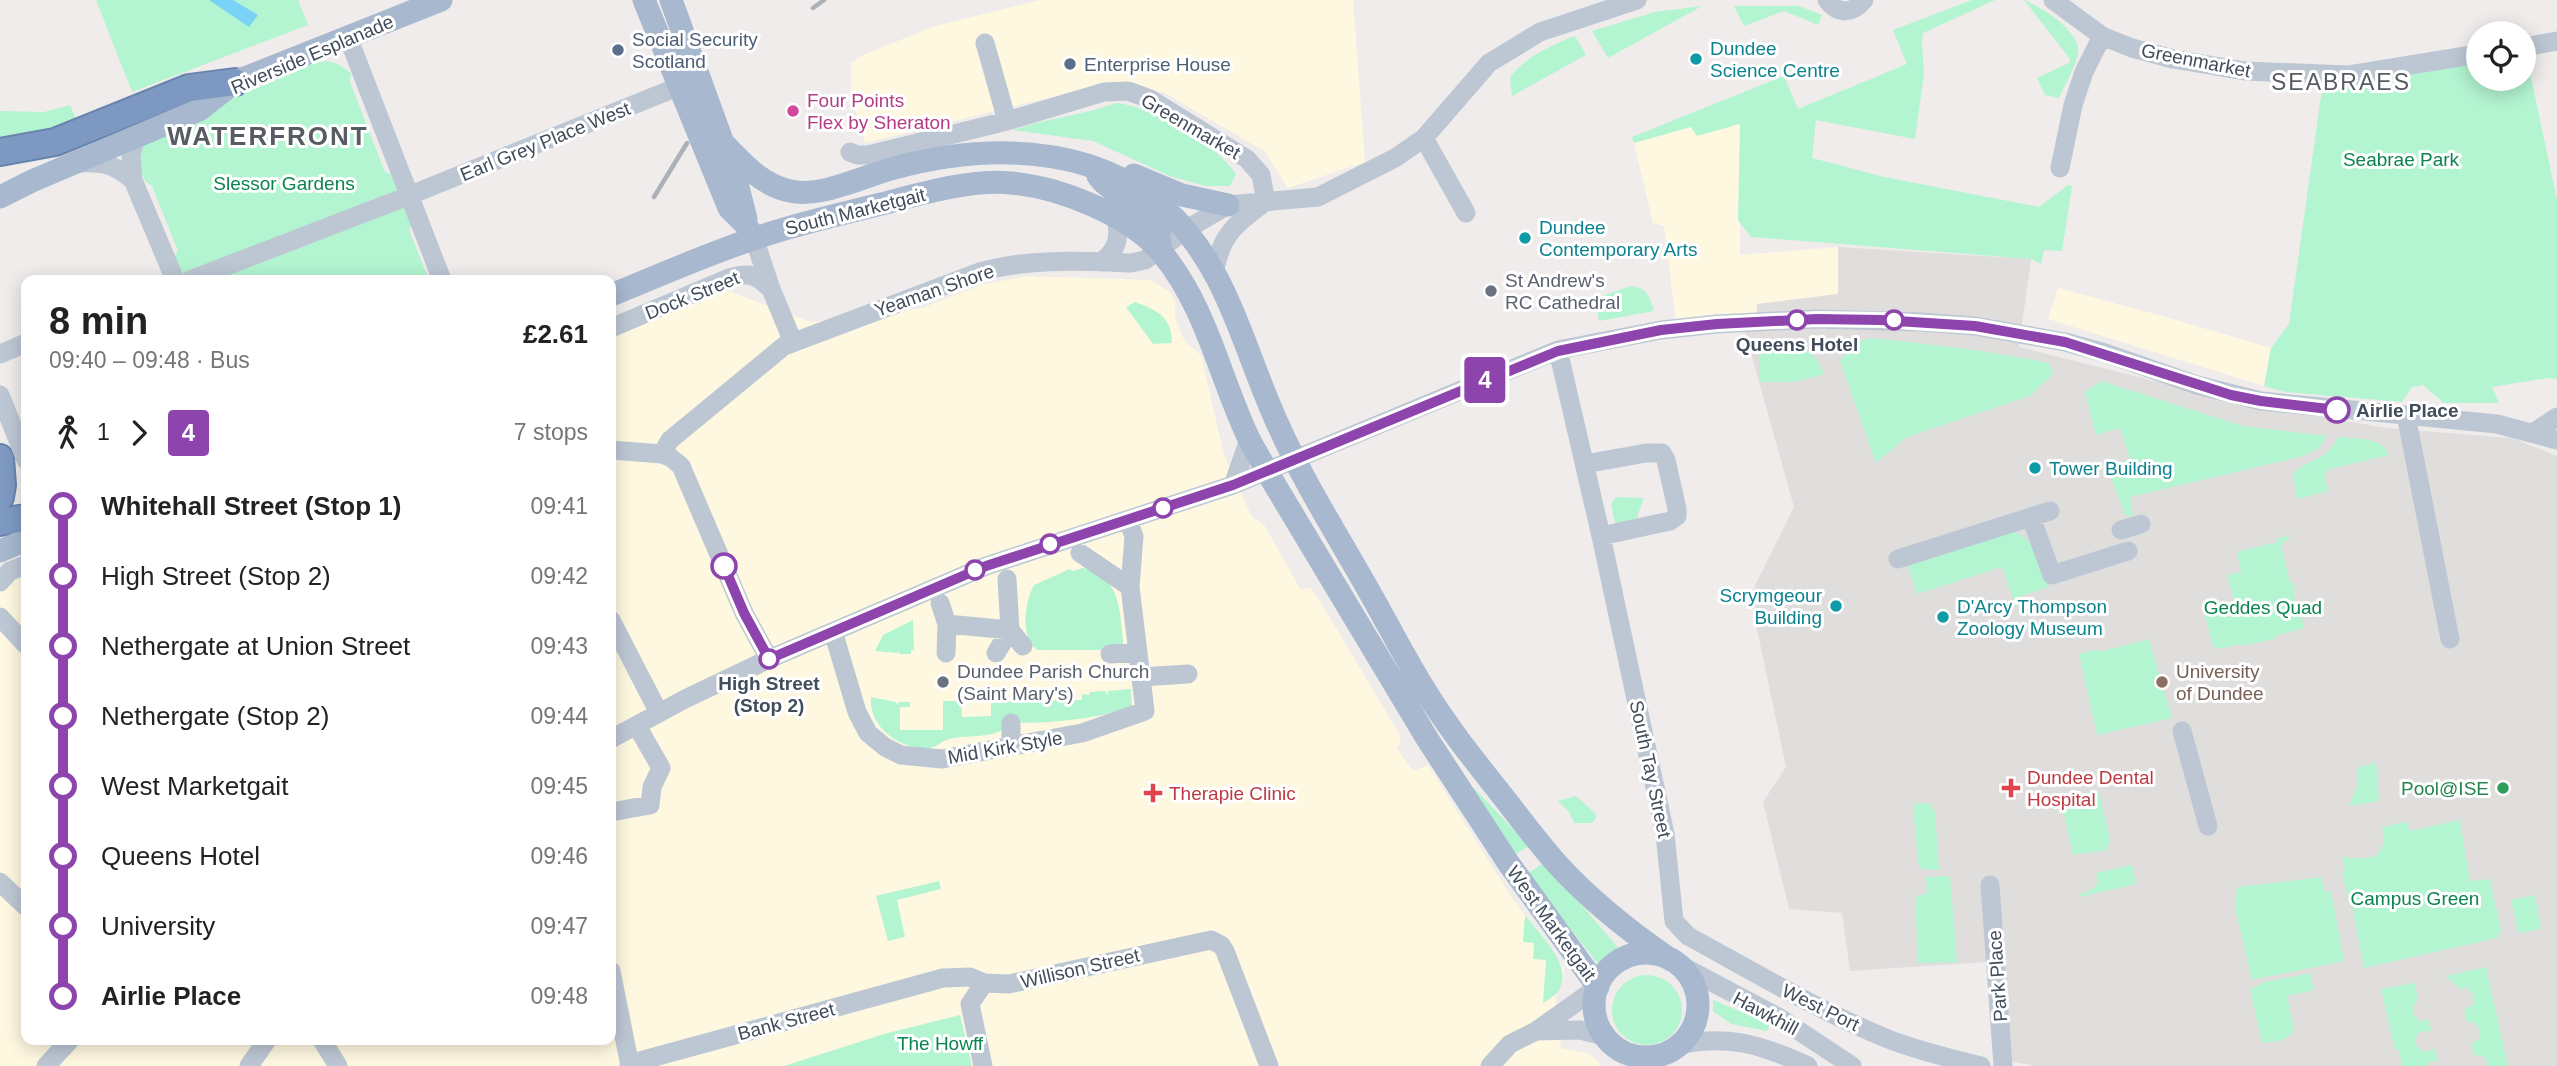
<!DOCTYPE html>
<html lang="en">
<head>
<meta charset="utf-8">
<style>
	:root { --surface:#fff; --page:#f6f6f6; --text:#222; --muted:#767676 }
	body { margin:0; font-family:Arial,sans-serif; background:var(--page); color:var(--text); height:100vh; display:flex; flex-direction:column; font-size:26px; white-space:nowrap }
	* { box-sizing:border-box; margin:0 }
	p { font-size:23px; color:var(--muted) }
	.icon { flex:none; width:38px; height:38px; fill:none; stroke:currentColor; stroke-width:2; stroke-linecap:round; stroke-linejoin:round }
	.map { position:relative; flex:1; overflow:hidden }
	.details { position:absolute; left:21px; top:275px; width:595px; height:770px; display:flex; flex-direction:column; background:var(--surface); border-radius:14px; box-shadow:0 4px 18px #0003 }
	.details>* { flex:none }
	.badge { padding:0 14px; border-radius:5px; font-size:24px; line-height:46px }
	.tools { position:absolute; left:2466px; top:21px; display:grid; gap:14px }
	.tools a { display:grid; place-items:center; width:70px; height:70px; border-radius:50%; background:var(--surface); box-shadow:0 4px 18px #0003; font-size:35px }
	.map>.badge { position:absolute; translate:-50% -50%; box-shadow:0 0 0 4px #fff }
	.legs { display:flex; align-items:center; gap:10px; height:77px; padding:0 28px; font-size:23px }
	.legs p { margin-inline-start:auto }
	.summary { display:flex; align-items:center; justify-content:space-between; height:119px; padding:0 28px }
	h1 { font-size:38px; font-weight:700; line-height:52px }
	ul { padding:0 28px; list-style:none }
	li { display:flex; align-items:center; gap:24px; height:70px; font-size:26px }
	li i { display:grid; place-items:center; width:10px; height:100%; margin:0 9px; background:currentColor }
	li i::after { content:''; width:18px; height:18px; margin:-9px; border:5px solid; border-radius:50%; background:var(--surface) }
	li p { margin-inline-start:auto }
	li:first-child i { background:linear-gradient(#0000 50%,currentColor 0) }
	li:last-child i { background:linear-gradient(currentColor 50%,#0000 0) }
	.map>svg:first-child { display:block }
	.commercial { fill:#fef8e1 }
	.education { fill:#e0dddd }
	.green { fill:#b3f4d1 }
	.water { fill:#7ad3f6 }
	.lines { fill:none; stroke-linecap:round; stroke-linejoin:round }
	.highway-casing { stroke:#6884ae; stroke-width:30 }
	.minor { stroke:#bdc7d4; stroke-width:19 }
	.major { stroke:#a7b8cf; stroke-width:23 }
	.highway { stroke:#7d99c2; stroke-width:26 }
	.rail { stroke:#adb0b7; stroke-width:4.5 }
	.line-1-casing { stroke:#fff; stroke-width:16 }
	.line-1 { stroke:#8e44ad; stroke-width:10 }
	.service-dot { fill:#5c6f8a; stroke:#fff; stroke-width:2.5 }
	.culture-dot { fill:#0f9aa8; stroke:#fff; stroke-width:2.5 }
	.hotel-dot { fill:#d1479c; stroke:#fff; stroke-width:2.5 }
	.worship-dot { fill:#6b7280; stroke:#fff; stroke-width:2.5 }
	.stop-1-dot { fill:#fff; stroke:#8e44ad; stroke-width:3.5 }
	.education-dot { fill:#8d6e63; stroke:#fff; stroke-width:2.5 }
	.health-dot { fill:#e0444e; stroke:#fff; stroke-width:2.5 }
	.leisure-dot { fill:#2e9e5b; stroke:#fff; stroke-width:2.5 }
	.labels { text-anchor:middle; stroke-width:6; stroke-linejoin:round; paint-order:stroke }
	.service-label { font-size:19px; fill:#4e5e75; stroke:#fff; text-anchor:start }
	.culture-label { font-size:19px; fill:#0d838f; stroke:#fff; text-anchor:start }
	.street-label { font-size:19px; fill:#424d5b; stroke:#fff }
	.hotel-label { font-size:19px; fill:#b23c85; stroke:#fff; text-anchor:start }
	.park-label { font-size:19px; fill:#0b8451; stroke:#fff }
	.worship-label { font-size:19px; fill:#5b616d; stroke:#fff; text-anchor:start }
	.stop-label { font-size:19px; font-weight:bold; fill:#424d5b; stroke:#fff }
	.education-label { font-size:19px; fill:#785e54; stroke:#fff; text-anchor:start }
	.health-label { font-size:19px; fill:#be3a42; stroke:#fff; text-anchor:start }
	.leisure-label { font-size:19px; fill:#27864d; stroke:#fff; text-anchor:end }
	.quarter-label { font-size:23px; letter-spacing:2px; fill:#585b62; stroke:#fff }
	.district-label { font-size:26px; font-weight:bold; letter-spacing:2px; fill:#585b62; stroke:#fff }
</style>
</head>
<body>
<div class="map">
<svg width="2557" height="1066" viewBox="0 0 2557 1066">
	<rect width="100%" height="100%" fill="#efeceb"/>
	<path class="commercial" d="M1040,0H1353L1365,162L1288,188L1264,151L1163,92L1116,81L865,143L851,94V63L863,55L935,26Z
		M1740,124V255L1838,247V294L1757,304L1755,317L1676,321L1664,226L1653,223L1634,143L1691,127Z
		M1025,276L1151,280L1170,292L1175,301V318L1185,342L1201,355L1224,455L1252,517L1265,526L1300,589L1310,588L1317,596L1400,735V742L1397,748L1413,771L1428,765L1512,898L1564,968V981L1555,996L1561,1048L1587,1053L1596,1059L1601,1066H0V583L26,566V1040H611V331L720,288L811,322L922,308L981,285Z
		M2058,288L2166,317L2271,348L2264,386L2048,319Z"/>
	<path class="education" d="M1838,247L2031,259L2019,347L2238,402L2386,428L2512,438L2557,456V1066H2035L2010,1061L2002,961L1850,971L1842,913L1789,909L1763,802L1786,767L1750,596L1794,507L1744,328L1758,321L1757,304L1838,294Z"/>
	<path class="green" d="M96,0H298L308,25L132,92Z
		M1972,0H1995L1923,33L1922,43L1924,74L1915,139L1816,120L1812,158L1884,177L2039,207L2068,185L2072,186L2062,251L2044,250L2041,264L2031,259L1751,237L1738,220L1740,124L1697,136L1691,127L1634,143L1632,137L1784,76L1798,109L1907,64L1893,30Z
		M2024,0C2040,6 2081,32 2078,52C2076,67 2065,84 2059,98L2045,95L2037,78L2069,63L2070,59Z
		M1702,6L1608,58L1592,31L1655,12Z
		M1734,6H1799L1822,15L1818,25L1784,11L1744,26Z
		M1575,36L1586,55L1512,96L1510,77C1527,56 1551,45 1575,36Z
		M2524,54H2526L2557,200V379L2547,378L2492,387L2499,403H2444L2423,385L2412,387L2402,402L2285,392L2264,386L2271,348L2289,324L2322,89L2478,62V79H2524Z
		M327,61L338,64L351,73L350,82L385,172L393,175L412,224L409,230L429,280H182L173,257L178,251L152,186L145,181L136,159L146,136L317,62Z
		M1116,103C1152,106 1216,144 1236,174L1230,186H1205L1170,176L1093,141L1013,130C1046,118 1082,116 1116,103Z
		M70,105L77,121L24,137L0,140V111L44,112Z
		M1631,286C1647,288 1650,297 1654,311L1599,321L1597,306L1602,296Z
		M1135,302C1157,310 1172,317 1172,343L1153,344L1126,307Z
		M1871,338C1931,344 1990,351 2049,363L2053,374L2030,396L1907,437L1876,463L1840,361L1853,343Z
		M1786,343C1806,346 1817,356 1824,374L1795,382H1760L1758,344Z
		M2101,381L2243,426L2327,436C2321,449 2313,452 2300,457L2130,497L2133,517L2125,515L2107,467L2130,459L2120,428L2096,435L2085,392Z
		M2338,437C2356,439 2382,436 2389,455L2329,469L2324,475L2328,491L2297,499L2293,473C2311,457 2326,462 2338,437Z
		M1616,497L1644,498L1638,514V524L1615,523L1611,504Z
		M2006,529C2036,537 2040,561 2049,587L2013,599L2002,567L1917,594L1906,561Z
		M2288,535L2289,538L2281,545L2290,582H2294L2295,606L2299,605L2304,628L2275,636V639L2242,646L2241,644L2218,649L2213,646L2203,608L2234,601L2227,575L2241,572L2237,552L2277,542V539Z
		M1083,568C1123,576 1120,617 1124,650H1038C1019,639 1025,601 1034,585L1070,569L1072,571Z
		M913,620L914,650H911V654H899V651L897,653L875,651L883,635Z
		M2149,639L2172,718L2097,735L2079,654L2097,649L2098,652Z
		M1131,689L1132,707C1092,720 1053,723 1011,723C996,740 971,734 949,739C943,740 937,747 930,748C901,751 868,727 871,697L896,702L897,705L899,702H910V707H900V730H943V701H961L962,717L991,716V701L1082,700V694L1089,695L1090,692L1105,691L1108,696V691Z
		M2376,762L2379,801L2349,806L2357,787V768Z
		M1474,788L1529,846L1513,856L1470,790Z
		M2099,791L2110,840L2107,850L2073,855L2060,796Z
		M1576,796L1595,813L1596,818L1592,823H1574L1569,812L1558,801Z
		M1930,803L1935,812L1939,870L1921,869L1918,862L1913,804Z
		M2460,820L2470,881L2490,879L2501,930L2497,938L2364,968L2352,906H2350L2342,872L2345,871L2342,857C2368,859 2389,862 2382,827L2407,822L2410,831Z
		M1545,862L1620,950L1600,966L1527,874Z
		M2132,865L2136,884L2079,897L2080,894L2092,890L2098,883L2096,873Z
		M1950,876L1957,962L1918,963L1915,899L1917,896L1927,893L1926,877Z
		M2321,877L2325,892L2331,891L2344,961L2252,980L2235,908L2237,887Z
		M939,881L941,889L897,900L905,937L888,941L876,896Z
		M2535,895L2541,929L2518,933L2511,900Z
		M1525,915C1545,942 1588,979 1543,1003L1546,960L1533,959L1534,943L1523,942Z
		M2486,967L2508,1066H2488L2485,1057L2474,1055L2471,1044L2480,1038V1029L2473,1022H2467L2464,1010L2474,1004V995L2467,988L2460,989L2446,976Z
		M2310,973L2314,990L2287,996L2294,1029C2291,1040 2273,1043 2262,1042L2250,990L2264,982Z
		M1612 1010a35 35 0 1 1 70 0a35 35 0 1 1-70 0Z
		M2415,983L2418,1000L2414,1004L2413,1014L2420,1021L2429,1020L2431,1031L2420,1032L2415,1040L2416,1045L2423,1052L2434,1049L2439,1060L2430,1062L2426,1066H2402L2399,1050H2395L2381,989Z
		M1713,1000L1770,1024L1767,1031L1731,1024L1713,1011Z
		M960,1015L972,1066H784L884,1034Z"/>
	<path class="water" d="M209,0H233L258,15L249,27Z"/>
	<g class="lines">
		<g class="highway-casing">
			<path id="highway" d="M0,152L55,142L189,88L235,82
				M0,458L2,485L0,497
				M0,522L26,518"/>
		</g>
		<path class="minor" d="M1827,0C1838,15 1853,14 1864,0
			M2053,0L2102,36L2132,48L2173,59L2245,71L2349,75L2478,54
			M348,37L442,280
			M985,43L1007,121
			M2524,47L2557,41
			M136,136L131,156L133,180L175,280
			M1424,138L1466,213
			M850,152L857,155H868L1007,121L1104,92L1128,91L1150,99L1247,159L1261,175L1266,202
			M77,163C104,162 112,163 133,180
			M2060,168L2073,105L2084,72L2102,36
			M754,238L771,289L793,342
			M1101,262C1118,250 1120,236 1116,218
			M1215,269C1222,233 1237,223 1265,202
			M190,280L403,198L680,86
			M611,328L729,278C750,272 754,274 771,289
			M1558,350L1601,536L1665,834L1674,921L1688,936C1754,972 1819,1011 1888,1039C1918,1051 1950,1058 1981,1066
			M0,354L26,343
			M0,395L26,460
			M2406,415L2450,639
			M2533,433L2557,417
			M611,450L662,454L670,457L681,466L744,613L769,659
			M662,454L670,440L784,346L980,272C1029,258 1081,261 1131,263L1145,260L1187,229L1228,205L1318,197L1395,158L1424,138L1489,63L1540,32L1637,0
			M1585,464L1646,453H1662L1666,460L1677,509V516L1670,521L1601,536
			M1233,485L1249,440
			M2031,517L2052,575L2128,551
			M1130,526L1134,536L1130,587L1145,711
			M2121,530L2141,524
			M1080,553L1130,587
			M1898,559L2050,511
			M1007,579L1010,630L1023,646
			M0,582L10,571L26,565
			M940,603L947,624L1010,630L996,653
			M0,617L26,645
			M611,620L659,713
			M835,638L857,712L868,733L885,747L901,755L942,759L1082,733L1145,711
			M946,653L947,624
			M1110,654L1138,652
			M1141,677L1188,674
			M2182,731L2208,826
			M611,739L685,699L769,659L986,566L1233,485L1558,350L1661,330L1717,324L1817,319L1920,322L1975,326L2065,342L2105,353L2197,385L2261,401L2497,424L2557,440
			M1011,746V723
			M611,812L650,805L652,787L661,768L637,726
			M0,882L26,907
			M1990,885L2003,1066
			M1678,964L1778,1017L1852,1066
			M611,971L630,1066
			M1536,1031L1580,1030L1604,1036
			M322,1040L338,1066
			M1679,1045C1729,1034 1762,1045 1808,1066
			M629,1064L943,978L970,977L984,983L1009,984L1211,940L1221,945L1225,951L1269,1066
			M46,1066L70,1040
			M249,1066L267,1040
			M983,1066L970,1004L984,983
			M1490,1066L1510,1044L1536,1031L1598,987"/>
		<path class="major" d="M644,0L729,208L746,225L754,238
			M671,0L736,179L746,219
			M723,143C743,163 761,185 790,191C820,198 862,177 891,169C981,144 1090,142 1164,208C1229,266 1244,353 1280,429C1303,480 1333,528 1361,577C1382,613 1401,651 1423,687C1446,725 1474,760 1501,794C1520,818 1538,843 1558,865C1592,902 1630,932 1671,960
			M1134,175L1182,195L1228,205
			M1098,176L1104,183L1149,218L1159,233L1160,250
			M0,197L32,181L199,110L235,82L441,0
			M611,295C658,276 705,255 753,239C795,224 838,215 881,204C920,194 971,179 1011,183C1059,187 1130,215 1162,253C1207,308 1219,376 1249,439C1256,453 1265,466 1272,480L1428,740L1509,864L1598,987
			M0,551L26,540
			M1594 1005a52 52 0 1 1 104 0a52 52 0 1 1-104 0Z"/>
		<use href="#highway" class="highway"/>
		<path class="rail" d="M813,8L824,0
			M654,197L687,143"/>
	</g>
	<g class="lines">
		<g class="line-1-casing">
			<path id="line-1" d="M724,566L744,613L769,659L986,566L1233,485L1558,351L1661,330L1717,324L1817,319L1881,320L1975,326L2065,342L2231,395L2261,401L2337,410"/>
		</g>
		<use href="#line-1" class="line-1"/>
	</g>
	<g class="service-dot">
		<circle cx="618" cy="50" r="7"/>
		<circle cx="1070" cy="64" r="7"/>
	</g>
	<g class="culture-dot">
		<circle cx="1696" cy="59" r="7"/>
		<circle cx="1525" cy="238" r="7"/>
		<circle cx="2035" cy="468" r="7"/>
		<circle cx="1836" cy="606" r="7"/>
		<circle cx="1943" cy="617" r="7"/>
	</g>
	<circle class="hotel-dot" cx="793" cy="111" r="7"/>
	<g class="worship-dot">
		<circle cx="1491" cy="291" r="7"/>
		<circle cx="943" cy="682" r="7"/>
	</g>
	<g class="stop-1-dot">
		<circle cx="1797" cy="320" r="9"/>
		<circle cx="1894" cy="320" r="9"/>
		<circle cx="2337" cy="410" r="12"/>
		<circle cx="1163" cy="508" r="9"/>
		<circle cx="1050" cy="544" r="9"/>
		<circle cx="724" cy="566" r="12"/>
		<circle cx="975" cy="570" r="9"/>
		<circle cx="769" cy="659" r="9"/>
	</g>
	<circle class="education-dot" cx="2162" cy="682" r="7"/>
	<g class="health-dot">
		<path d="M2007.5 777.5h7v7h7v7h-7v7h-7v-7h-7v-7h7z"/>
		<path d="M1149.5 782.5h7v7h7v7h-7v7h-7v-7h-7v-7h7z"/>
	</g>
	<circle class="leisure-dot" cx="2503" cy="788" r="7"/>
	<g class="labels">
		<g class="service-label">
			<text x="632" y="46">Social Security<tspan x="632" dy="22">Scotland</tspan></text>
			<text x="1084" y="71">Enterprise House</text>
		</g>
		<g class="culture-label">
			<text x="1710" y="55">Dundee<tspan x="1710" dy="22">Science Centre</tspan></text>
			<text x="1539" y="234">Dundee<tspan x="1539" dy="22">Contemporary Arts</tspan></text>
			<text x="2049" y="475">Tower Building</text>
			<text x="1822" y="602" text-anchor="end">Scrymgeour<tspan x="1822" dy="22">Building</tspan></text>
			<text x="1957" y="613">D'Arcy Thompson<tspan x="1957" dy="22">Zoology Museum</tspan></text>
		</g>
		<g class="street-label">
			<text transform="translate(312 54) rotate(-23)" y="7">Riverside Esplanade</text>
			<text transform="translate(2196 60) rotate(11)" y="7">Greenmarket</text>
			<text transform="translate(1191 126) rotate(30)" y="7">Greenmarket</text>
			<text transform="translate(545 141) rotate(-22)" y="7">Earl Grey Place West</text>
			<text transform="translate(855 211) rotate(-14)" y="7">South Marketgait</text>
			<text transform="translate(934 290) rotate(-19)" y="7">Yeaman Shore</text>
			<text transform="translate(692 295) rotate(-22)" y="7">Dock Street</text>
			<text transform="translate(1005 747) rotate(-10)" y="7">Mid Kirk Style</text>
			<text transform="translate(1651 769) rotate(78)" y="7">South Tay Street</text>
			<text transform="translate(1552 923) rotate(54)" y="7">West Marketgait</text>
			<text transform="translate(1080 968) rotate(-13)" y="7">Willison Street</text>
			<text transform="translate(1997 976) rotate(-94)" y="7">Park Place</text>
			<text transform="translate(1821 1007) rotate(26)" y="7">West Port</text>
			<text transform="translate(1766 1013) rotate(28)" y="7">Hawkhill</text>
			<text transform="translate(786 1021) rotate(-15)" y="7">Bank Street</text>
		</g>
		<g class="hotel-label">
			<text x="807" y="107">Four Points<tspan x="807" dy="22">Flex by Sheraton</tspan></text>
		</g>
		<g class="park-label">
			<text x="2401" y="166">Seabrae Park</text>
			<text x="284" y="190">Slessor Gardens</text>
			<text x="2263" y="614">Geddes Quad</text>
			<text x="2415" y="905">Campus Green</text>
			<text x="940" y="1050">The Howff</text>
		</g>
		<g class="worship-label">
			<text x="1505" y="287">St Andrew's<tspan x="1505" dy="22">RC Cathedral</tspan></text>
			<text x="957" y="678">Dundee Parish Church<tspan x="957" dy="22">(Saint Mary's)</tspan></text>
		</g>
		<g class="stop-label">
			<text x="1797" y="351">Queens Hotel</text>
			<text x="2356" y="417" text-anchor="start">Airlie Place</text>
			<text x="769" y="690">High Street<tspan x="769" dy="22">(Stop 2)</tspan></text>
		</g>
		<g class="education-label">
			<text x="2176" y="678">University<tspan x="2176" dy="22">of Dundee</tspan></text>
		</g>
		<g class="health-label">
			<text x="2027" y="784">Dundee Dental<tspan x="2027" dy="22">Hospital</tspan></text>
			<text x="1169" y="800">Therapie Clinic</text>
		</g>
		<g class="leisure-label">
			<text x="2489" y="795">Pool@ISE</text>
		</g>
		<g class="quarter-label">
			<text x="2341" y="90">SEABRAES</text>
		</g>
		<g class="district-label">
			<text x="268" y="145">WATERFRONT</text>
		</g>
	</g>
</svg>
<div class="tools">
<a><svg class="icon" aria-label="locate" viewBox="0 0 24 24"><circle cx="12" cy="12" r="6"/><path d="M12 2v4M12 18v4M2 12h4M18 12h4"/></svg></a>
</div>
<b class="badge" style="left:1485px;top:380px;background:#8e44ad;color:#fff">4</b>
<section class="details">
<div class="summary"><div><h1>8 min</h1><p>09:40 – 09:48 · Bus</p></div><b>£2.61</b></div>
<div class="legs"><svg class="icon" aria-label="walk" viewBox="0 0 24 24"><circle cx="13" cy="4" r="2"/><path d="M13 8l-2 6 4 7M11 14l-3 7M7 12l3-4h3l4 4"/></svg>1<svg class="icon" aria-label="forward" viewBox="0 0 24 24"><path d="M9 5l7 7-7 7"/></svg><b class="badge" style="background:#8e44ad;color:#fff">4</b><p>7 stops</p></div>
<ul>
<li><i style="color:#8e44ad"></i><b>Whitehall Street (Stop 1)</b><p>09:41</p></li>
<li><i style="color:#8e44ad"></i><span>High Street (Stop 2)</span><p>09:42</p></li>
<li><i style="color:#8e44ad"></i><span>Nethergate at Union Street</span><p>09:43</p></li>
<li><i style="color:#8e44ad"></i><span>Nethergate (Stop 2)</span><p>09:44</p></li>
<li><i style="color:#8e44ad"></i><span>West Marketgait</span><p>09:45</p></li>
<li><i style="color:#8e44ad"></i><span>Queens Hotel</span><p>09:46</p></li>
<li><i style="color:#8e44ad"></i><span>University</span><p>09:47</p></li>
<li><i style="color:#8e44ad"></i><b>Airlie Place</b><p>09:48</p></li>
</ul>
</section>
</div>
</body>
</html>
